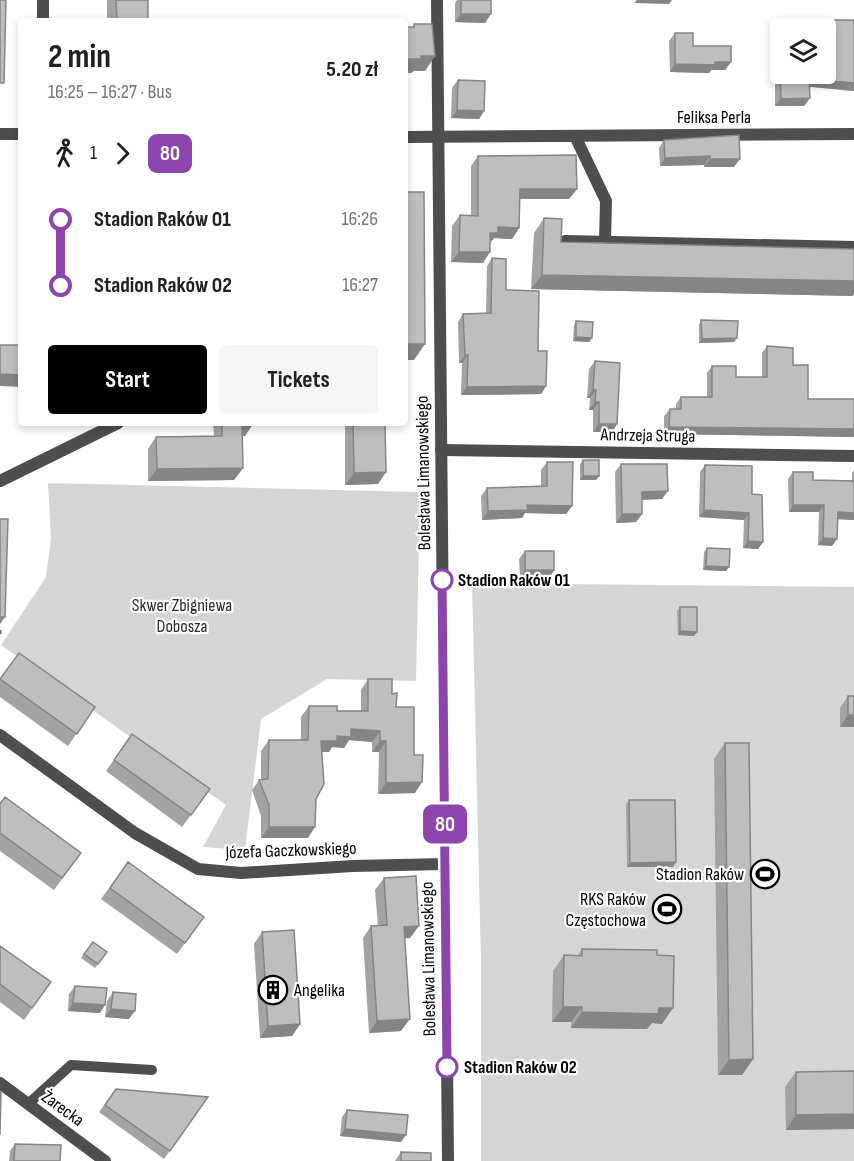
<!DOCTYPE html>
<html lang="en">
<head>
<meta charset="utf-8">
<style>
	:root { --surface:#fff; --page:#f6f6f6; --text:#202124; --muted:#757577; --accent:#000 }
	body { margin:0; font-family:"Sofia Sans Condensed",sans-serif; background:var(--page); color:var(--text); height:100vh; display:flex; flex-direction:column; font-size:22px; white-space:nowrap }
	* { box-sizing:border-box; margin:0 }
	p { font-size:20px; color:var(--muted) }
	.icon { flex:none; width:33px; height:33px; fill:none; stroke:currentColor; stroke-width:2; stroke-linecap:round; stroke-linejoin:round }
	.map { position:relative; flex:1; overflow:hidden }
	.side { position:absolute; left:18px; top:18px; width:390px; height:408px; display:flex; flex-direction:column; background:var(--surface); border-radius:6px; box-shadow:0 3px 9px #0003 }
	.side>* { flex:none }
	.badge { padding:0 12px; border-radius:9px; font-size:21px; line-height:39px }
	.tools { position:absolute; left:770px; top:18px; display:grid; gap:12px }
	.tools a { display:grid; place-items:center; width:66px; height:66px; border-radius:6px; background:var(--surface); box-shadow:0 3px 9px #0003; font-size:30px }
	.map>.badge { position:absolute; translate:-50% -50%; box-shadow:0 0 0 3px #fff }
	.legs { display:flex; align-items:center; gap:9px; height:66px; padding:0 30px; font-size:20px }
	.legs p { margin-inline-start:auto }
	.headline { display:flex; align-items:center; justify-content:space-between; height:102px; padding:0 30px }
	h1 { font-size:33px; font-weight:700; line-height:45px }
	.button { display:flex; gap:12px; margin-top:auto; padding:12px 30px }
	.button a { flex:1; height:69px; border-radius:6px; background:var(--accent); color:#fff; font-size:24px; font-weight:700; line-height:69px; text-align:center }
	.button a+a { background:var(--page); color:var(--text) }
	ul { padding:0 30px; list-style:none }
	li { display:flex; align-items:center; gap:21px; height:66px; font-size:22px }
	li i { display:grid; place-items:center; width:9px; height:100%; margin:0 8px; background:currentColor }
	li i::after { content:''; width:15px; height:15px; margin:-8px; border:4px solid; border-radius:50%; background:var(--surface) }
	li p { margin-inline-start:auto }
	li:first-child i { background:linear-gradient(#0000 50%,currentColor 0) }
	li:last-child i { background:linear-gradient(currentColor 50%,#0000 0) }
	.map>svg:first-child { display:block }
	.green { fill:#d5d5d5 }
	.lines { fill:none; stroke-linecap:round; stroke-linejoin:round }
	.path { stroke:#707070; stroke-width:4; stroke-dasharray:1.5 3; stroke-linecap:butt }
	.service { stroke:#4e4e4e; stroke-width:10 }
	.minor { stroke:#4e4e4e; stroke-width:12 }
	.tertiary { stroke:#4e4e4e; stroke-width:12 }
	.wall { fill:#a3a3a3 }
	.shaded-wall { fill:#858585 }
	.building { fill:#bebebe; stroke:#858585; stroke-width:1.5 }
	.line-1-casing { stroke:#fff; stroke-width:14 }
	.line-1 { stroke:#8e44ad; stroke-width:9 }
	.stop-1-dot { fill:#fff; stroke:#8e44ad; stroke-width:3 }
	.labels { text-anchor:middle; stroke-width:4.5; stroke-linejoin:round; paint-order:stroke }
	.street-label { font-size:18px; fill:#000; stroke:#fff }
	.stop-label { font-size:18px; font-weight:bold; fill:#000; stroke:#fff; text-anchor:start }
	.park-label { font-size:18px; fill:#2c2c2c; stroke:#fff }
	.poi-label { font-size:18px; fill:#000; stroke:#fff; text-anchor:end }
</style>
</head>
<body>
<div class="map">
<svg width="854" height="1161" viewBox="0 0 854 1161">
	<rect width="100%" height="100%" fill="#fff"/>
	<path class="green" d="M48,483L420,492L416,681L327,679L261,719L245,850L203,847L226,805L1,645L46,577L51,539Z
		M472,583L854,587V1161H481V962Z"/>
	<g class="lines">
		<path class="path" d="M0,632H4"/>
		<path class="service" d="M28,1104L71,1065L152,1070"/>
		<path class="minor" d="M43,21V0
			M0,134H21
			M575,136L606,201L605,242
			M405,137L854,134
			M565,241L854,247
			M441,450L854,456
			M0,481L118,423
			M0,735L135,833L198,869L241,873L353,866L445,864
			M0,1083L105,1161"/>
		<path class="tertiary" d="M437,0L448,1161"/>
	</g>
	<path class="wall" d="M107,0H148V21H107Z
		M457,0H491L485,23L455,22V3Z
		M829,20H854V91L810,87V98L804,106H775V62L780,54L825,74V28H823V27Z
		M675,33L693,46L731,62L725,70H711L709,73L670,72L669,41Z
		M458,80L484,111L479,119L451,118L452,88Z
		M739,135L734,167H704V165L660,166L659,148L664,140Z
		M478,156L577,189L569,199H520L519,228L512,239L494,238L490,243L483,263L451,262L452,226L460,215H471V166Z
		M21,171V387L18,345L20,173Z
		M544,218L561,242L853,296L531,289L534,233Z
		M492,258L506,290L538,351L546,386L541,394L461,395L462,363H459L458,322L463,314L486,313L487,266Z
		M701,320L734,342L699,343V325Z
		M576,321L592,338L589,342L573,341L574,325Z
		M767,346L793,365L808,399H854V437L664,434V416L670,409H676V404L681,397H707V373L712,366L736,377H762V353Z
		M595,361L617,424L612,432H593V410H589L590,398H587L589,369Z
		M213,423H253L245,436H243V468L234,480L148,481V449L156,437L214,436Z
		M345,423H385L386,472L378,484L345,485Z
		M583,460L599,476L596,480H580V464Z
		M547,462L572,506L566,514L525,513L522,518L482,520L481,496L487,488L541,486V470Z
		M621,464L662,499L642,500V514L636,522L616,523L615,472Z
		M705,465L752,494L763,542L758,549L743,548L744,520L699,517L700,472Z
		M854,470V520L838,519L837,539L832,546L818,545L819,512H789L788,479L793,472L813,480L852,481V473Z
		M707,548L729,567L726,571L703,570L704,552Z
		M525,551L554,570L549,578H520L519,559Z
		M680,607L694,636L678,635L677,611Z
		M368,679L392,694L415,793L378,794L379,752H372V742L349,740L344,748L332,747L329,752H321L316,799L308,838H261V816L252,790L259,780H261V751L269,740H301V717L309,706L337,711H361V690Z
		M0,680L95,707L68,746L0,697Z
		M848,696L854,727H840V708Z
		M132,734L210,789L182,827L106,771Z
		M725,743L753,1059L742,1075H718L714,759Z
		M629,800L673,867H627L626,804Z
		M0,804L81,853L54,890L0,851Z
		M128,862L204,917L177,954L101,899Z
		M384,878L410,938H404L401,1031L369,1033L363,938L371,926H378L375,890Z
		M262,932L300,1024L292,1036L260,1038L254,944Z
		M93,942L107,952L95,968L81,958Z
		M0,946L51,982L24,1020L0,1002Z
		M582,949L657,955L662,1024L652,1023L647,1029L571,1028V1022H552L553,971L564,955L577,956Z
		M75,986L100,1013L68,1011L69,994Z
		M113,992L129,1019L105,1017L107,1001Z
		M854,1071V1129L786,1130L785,1087L796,1072Z
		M116,1089L208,1097L164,1159L99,1112Z
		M347,1110L401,1142L340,1136L342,1117Z
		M15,1144L60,1161H9L10,1151Z
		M401,1152L431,1161H395Z"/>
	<path class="shaded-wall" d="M637,0H672L669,4L634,3Z
		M461,14H491L485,23L455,22Z
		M421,56H435L425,71H414L411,73H405V59Z
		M715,62H731L725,70H711L709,73L670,72L675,64Z
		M809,79L854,83V91L804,86Z
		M810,98L804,106H775L781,99Z
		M457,110L484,111L479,119L451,118Z
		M710,156L704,165L660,166L665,158Z
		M710,159H740L734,167H704Z
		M520,189H577L569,199H513Z
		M498,227L519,228L512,239L494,238L490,243V233Z
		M459,252H490L483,263L451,262Z
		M542,275L854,281V294L853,296L531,289Z
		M576,337L592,338L589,342L573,341Z
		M737,338L734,342L699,343L702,339Z
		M405,344H425L414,360H405Z
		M465,355H468L462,363H459Z
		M0,374L21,375V387L0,386Z
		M546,386L541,394L461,395L467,387Z
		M593,389L596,390L590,398H587Z
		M595,402H599L593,410H589Z
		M242,424H253L245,436H234Z
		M599,424H617L612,432H593Z
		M669,427L854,429V437L664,434Z
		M243,468L234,480L148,481L157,469Z
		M386,472L378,484L345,485L354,473Z
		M583,476H599L596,480H580Z
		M668,491L662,499L636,500L642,492Z
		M527,505L572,506L566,514L525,513L522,518L482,520L488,511Z
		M793,505H824L819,512H789Z
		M704,510L749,513L744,520L699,517Z
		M838,512L854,513V520L833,519Z
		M622,514H642L636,522L616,523Z
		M823,538L837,539L832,546L818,545Z
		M748,541L763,542L758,549L743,548Z
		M706,566L729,567L726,571L703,570Z
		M525,570H554L549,578H520Z
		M0,617H5L0,624Z
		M680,631L697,632L694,636L678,635Z
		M848,715H854V727H840Z
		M351,729L380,731L372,742L349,740L344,748L332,747L329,752H313L321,741L337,736Z
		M380,741H386L379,752H372Z
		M422,782L415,793L378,794L386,783Z
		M269,827H315L308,838H261Z
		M676,862L673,867H627L630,863Z
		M419,926L410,938L395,939L404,927Z
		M73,1003L105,1005L100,1013L68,1011Z
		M563,1007H582L571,1022H552Z
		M659,1008H673L662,1024L652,1023L647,1029L571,1028L582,1012Z
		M111,1009L135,1011L129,1019L105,1017Z
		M410,1019L401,1031L369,1033L377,1021Z
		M300,1024L292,1036L260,1038L268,1026Z
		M753,1059L742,1075H718L729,1060Z
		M854,1114V1129L786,1130L796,1115Z
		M345,1129L406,1135L401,1142L340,1136Z"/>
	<path class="building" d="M0,0H6L4,83H0Z
		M116,0H148V21H117Z
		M461,0H491V14H461Z
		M829,20H854V83L809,79L810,98L781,99L780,74H825V32H829Z
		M414,24H432L435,56H421V59H405V27H414Z
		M675,33H693V46H731V62H715V65L675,64Z
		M458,80L485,81L484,111L457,110Z
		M739,135L740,159H710V156L665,158L664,140Z
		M576,155L577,189H520L519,228L498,227V233H490V252H459L460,215L478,216V156Z
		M405,192H424L425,344H405Z
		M544,218L562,219L561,242L854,249V281L542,275Z
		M492,258L506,259V290L539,291L538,351H547L546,386L467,387L468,355H465L463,314L491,313Z
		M701,320L738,321L737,338L702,339Z
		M576,321L593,322L592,338L576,337Z
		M0,345H21V375L0,374Z
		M767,346L793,348V365H808V399H854V429L669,427L670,409H681V397H712V366H736V377H767Z
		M595,361L620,363L617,424H599V402H595L596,390L593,389Z
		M222,423H253V424H242L243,468L157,469L156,437L222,436Z
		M353,423H385L386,472L354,473Z
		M583,460H599V476H583Z
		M547,462H573L572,506L527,505L528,510L488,511L487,488L547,486Z
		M621,464H667L668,491L642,492V514H622Z
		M705,465L752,466V494L762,495L763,542L748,541L749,513L704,510Z
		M793,472H813V480L854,481V513L838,512L837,539L823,538L824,505H793Z
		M0,519H8L5,617H0Z
		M707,548L730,549L729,567L706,566Z
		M525,551H554V570H525Z
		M680,607H697V632L680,631Z
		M19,653L95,707L77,734L0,679Z
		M368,679H392V694L397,693L396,707H414V755H423L422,782L386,783V741H380V731L351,729V737L337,736V741H321L324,784L316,799L315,827H269V805L259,780L268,779L269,740H308L309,706H337V711H368Z
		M848,696H854V715H848Z
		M132,734L210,789L191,815L114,760Z
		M725,743H749L753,1059L729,1060Z
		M5,797L81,853L62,878L0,833V804Z
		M629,800H675L676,862L630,863Z
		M128,862L204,917L185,943L110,888Z
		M416,876L419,926L404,927L410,1019L377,1021L371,926L387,925L384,878Z
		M294,930L300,1024L268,1026L262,932Z
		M93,942L107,952L98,964L84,954Z
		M0,946L51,982L32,1008L0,984Z
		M582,949L657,950V955L674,956L673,1008H659L658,1014L582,1012V1007H563L564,955L582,956Z
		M75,986L107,988L105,1005L73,1003Z
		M113,992L136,994L135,1011L111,1009Z
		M854,1071V1114L796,1115V1072Z
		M116,1089L208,1097L170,1151L105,1105Z
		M0,1092H1L0,1135Z
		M347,1110L408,1115L406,1135L345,1129Z
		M15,1144L61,1145L60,1161H14Z
		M401,1152L431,1153V1161H401Z"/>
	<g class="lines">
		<g class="line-1-casing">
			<path id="line-1" d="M442,580L447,1067"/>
		</g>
		<use href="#line-1" class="line-1"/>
	</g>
	<defs>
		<g id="stadium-ring" transform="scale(1.5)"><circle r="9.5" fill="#fff" stroke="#000" stroke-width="1.5"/><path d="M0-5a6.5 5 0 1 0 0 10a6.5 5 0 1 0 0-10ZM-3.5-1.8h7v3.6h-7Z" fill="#000"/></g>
		<g id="building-ring" transform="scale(1.5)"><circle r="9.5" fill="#fff" stroke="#000" stroke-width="1.5"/><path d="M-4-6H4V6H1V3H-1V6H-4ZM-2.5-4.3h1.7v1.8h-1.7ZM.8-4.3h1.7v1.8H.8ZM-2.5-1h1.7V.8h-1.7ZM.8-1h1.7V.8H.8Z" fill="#000"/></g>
	</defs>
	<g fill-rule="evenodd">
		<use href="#stadium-ring" x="765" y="874"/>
		<use href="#stadium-ring" x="667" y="909"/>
		<use href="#building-ring" x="273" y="990"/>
	</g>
	<g class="stop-1-dot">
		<circle cx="442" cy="580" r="10"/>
		<circle cx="447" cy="1067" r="10"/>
	</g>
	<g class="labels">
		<g class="street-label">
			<text x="714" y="123">Feliksa Perla</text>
			<text transform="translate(648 435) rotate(1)" y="6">Andrzeja Struga</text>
			<text transform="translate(423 473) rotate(-91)" y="6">Bolesława Limanowskiego</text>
			<text transform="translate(291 850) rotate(-2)" y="6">Józefa Gaczkowskiego</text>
			<text transform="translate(428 959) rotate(-91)" y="6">Bolesława Limanowskiego</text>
			<text transform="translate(63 1108) rotate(36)" y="6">Żarecka</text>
		</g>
		<g class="stop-label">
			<text x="458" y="586">Stadion Raków 01</text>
			<text x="464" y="1073">Stadion Raków 02</text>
		</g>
		<g class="park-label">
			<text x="182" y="611">Skwer Zbigniewa<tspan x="182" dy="21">Dobosza</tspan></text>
		</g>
		<g class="poi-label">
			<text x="744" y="880">Stadion Raków</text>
			<text x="646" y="905">RKS Raków<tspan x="646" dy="21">Częstochowa</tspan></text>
			<text x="294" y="996" text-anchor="start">Angelika</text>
		</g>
	</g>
</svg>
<div class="tools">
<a><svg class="icon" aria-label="layers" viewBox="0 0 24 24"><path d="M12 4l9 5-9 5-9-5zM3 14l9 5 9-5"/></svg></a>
</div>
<b class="badge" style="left:445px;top:824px;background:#8e44ad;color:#fff">80</b>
<section class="side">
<div class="headline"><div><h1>2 min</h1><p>16:25 – 16:27 · Bus</p></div><b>5.20 zł</b></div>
<div class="legs"><svg class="icon" aria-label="walk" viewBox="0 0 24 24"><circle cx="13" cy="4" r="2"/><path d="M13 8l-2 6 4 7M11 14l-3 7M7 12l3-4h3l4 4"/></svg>1<svg class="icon" aria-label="forward" viewBox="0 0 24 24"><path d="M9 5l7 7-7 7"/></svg><b class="badge" style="background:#8e44ad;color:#fff">80</b></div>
<ul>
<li><i style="color:#8e44ad"></i><b>Stadion Raków 01</b><p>16:26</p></li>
<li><i style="color:#8e44ad"></i><b>Stadion Raków 02</b><p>16:27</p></li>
</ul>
<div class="button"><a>Start</a><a>Tickets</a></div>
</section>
</div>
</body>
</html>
